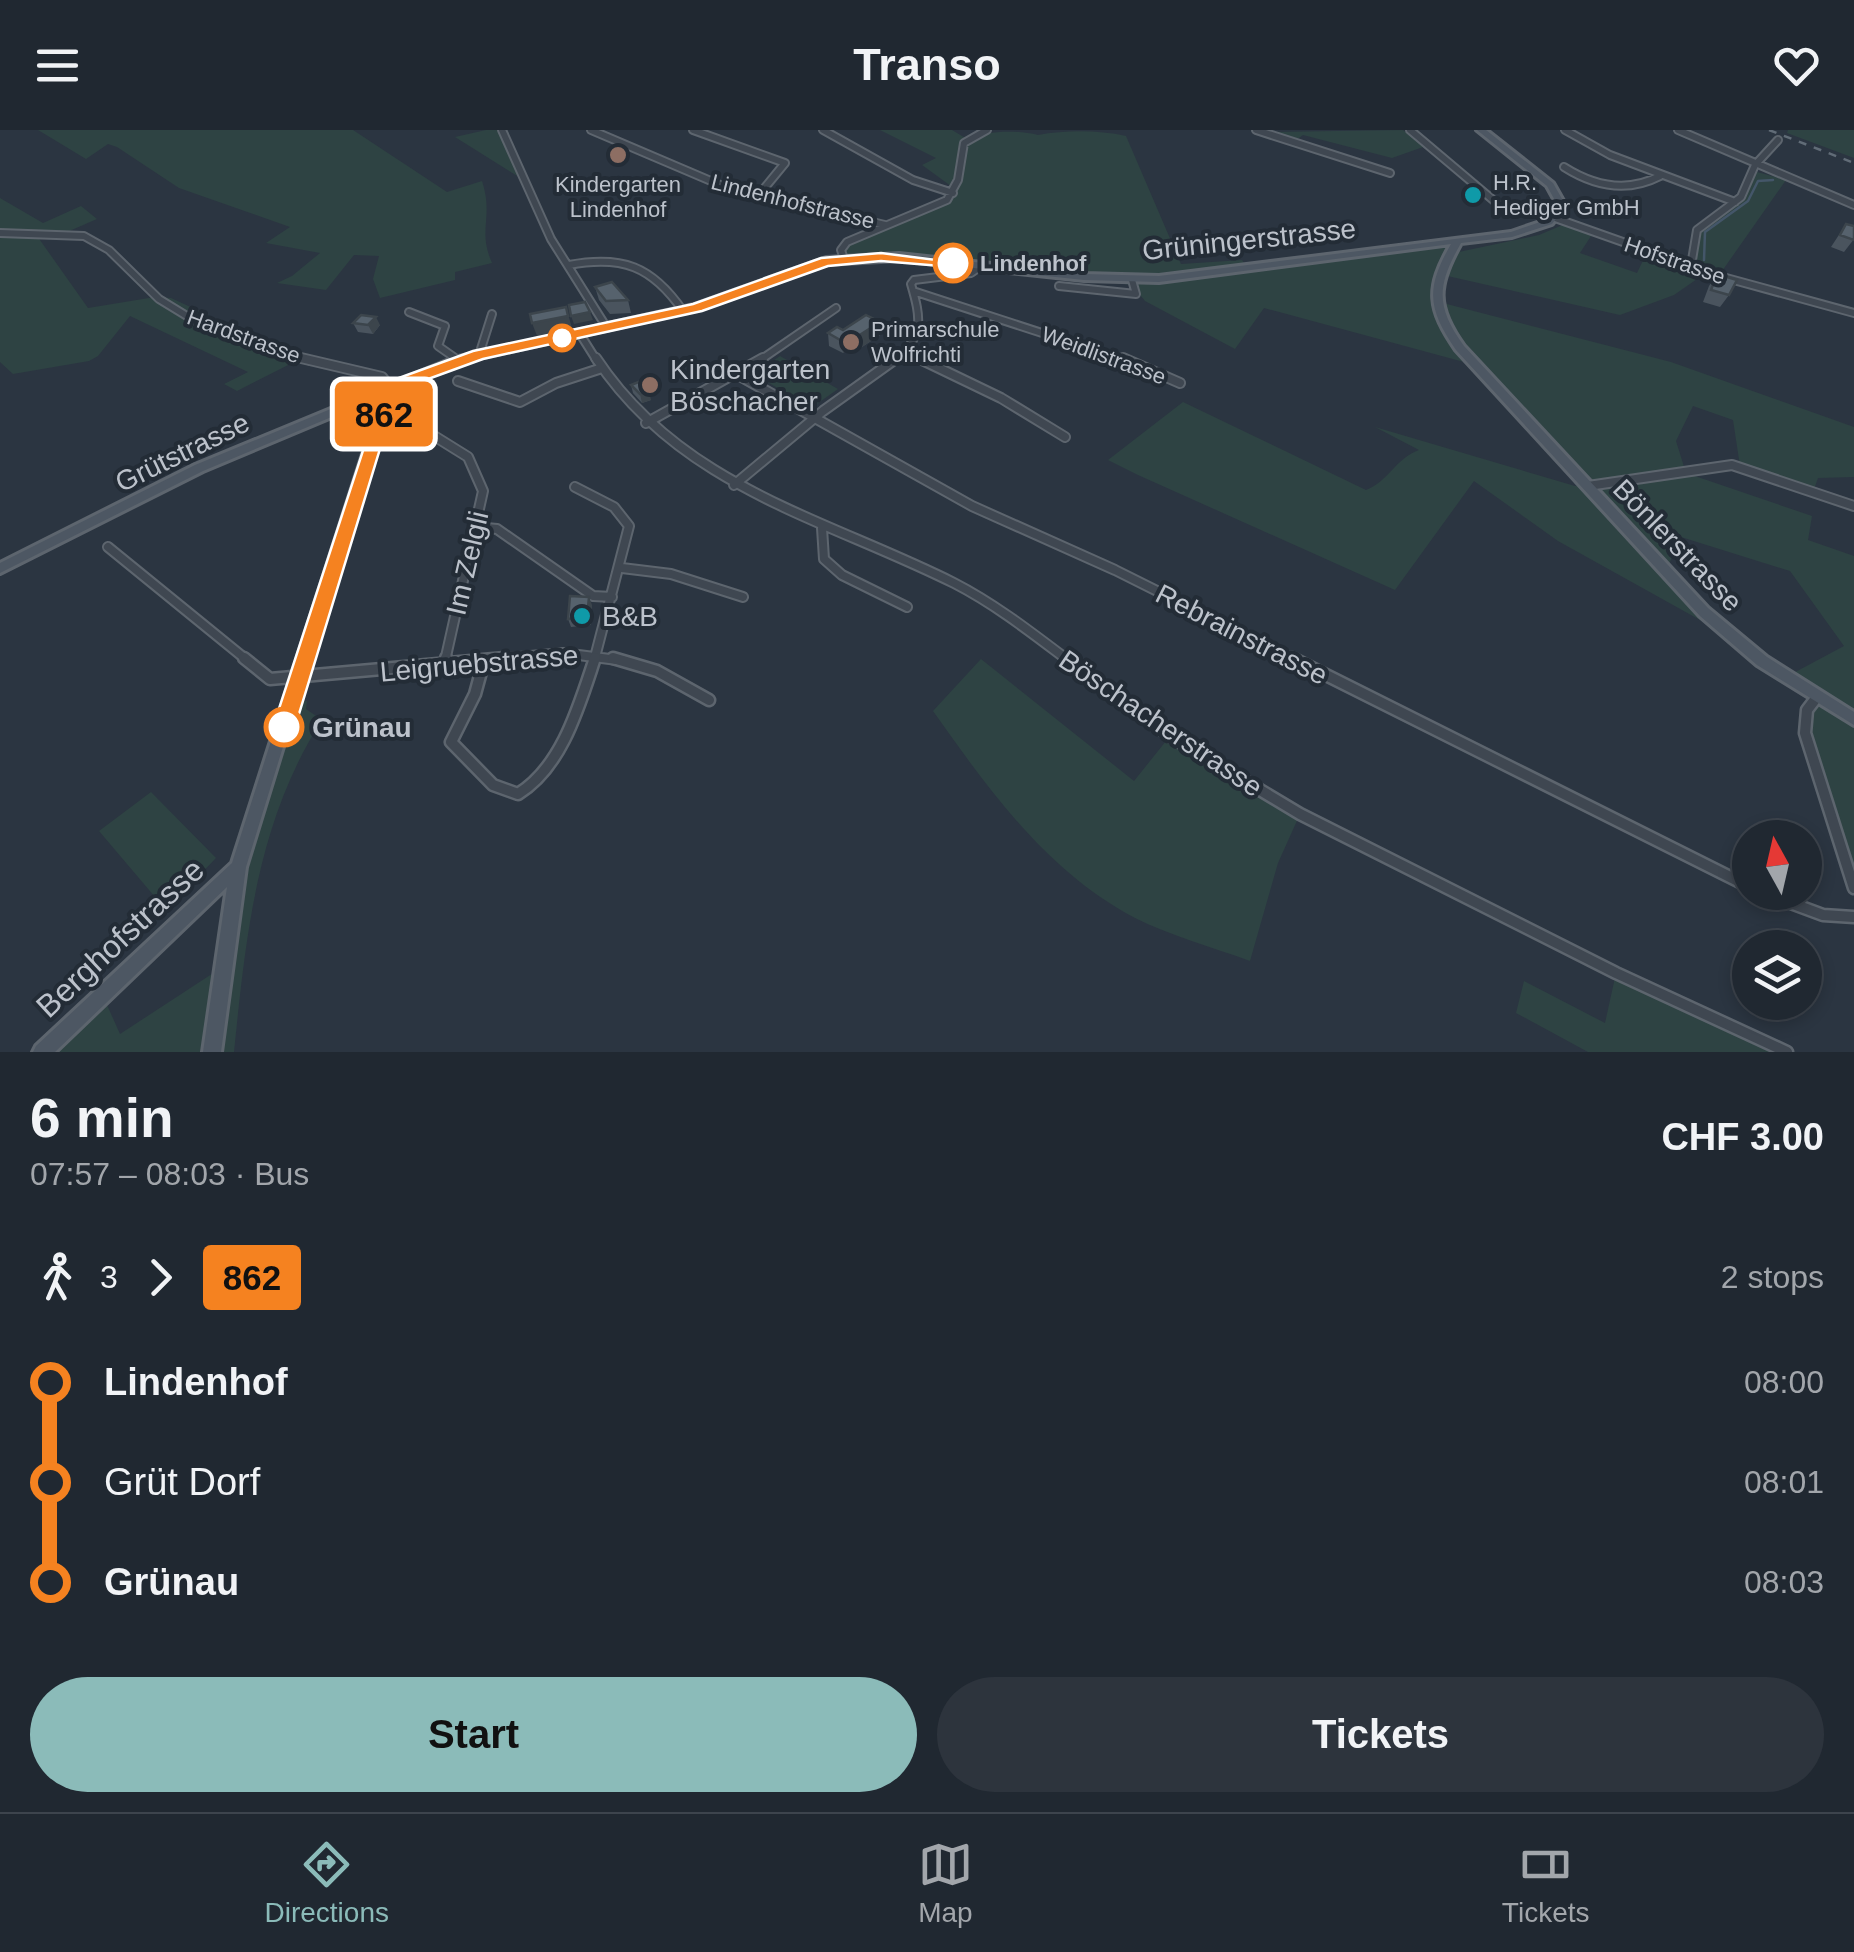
<!DOCTYPE html>
<html lang="en">
<head>
<meta charset="utf-8">
<style>
	:root { --surface:#202831; --page:#2d343d; --text:#f1f3f6; --muted:#a2a6ab; --line:#3d444d; --accent:#8bbbb9 }
	body { margin:0; font-family:Arial,sans-serif; background:var(--page); color:var(--text); height:100vh; display:flex; flex-direction:column; font-size:38px; white-space:nowrap }
	* { box-sizing:border-box; margin:0 }
	p { font-size:32px; color:var(--muted) }
	.icon { flex:none; width:55px; height:55px; fill:none; stroke:currentColor; stroke-width:2; stroke-linecap:round; stroke-linejoin:round }
	.map { position:relative; height:922px; overflow:hidden }
	.sheet { display:flex; flex-direction:column; background:var(--surface); flex:1 }
	.sheet>* { flex:none }
	.badge { padding:0 20px; border-radius:8px; font-size:35px; line-height:65px }
	.needle { width:65px; rotate:352deg }
	.buttons { position:absolute; left:1732px; top:690px; display:grid; gap:20px }
	.buttons a { display:grid; place-items:center; width:90px; height:90px; border-radius:50%; background:var(--surface); box-shadow:0 5px 15px #0003,0 0 0 2px var(--line); font-size:50px }
	.map>.badge { position:absolute; translate:-50% -50%; box-shadow:0 0 0 5px #fff }
	.legs { display:flex; align-items:center; gap:15px; height:110px; padding:0 30px; font-size:32px }
	.legs p { margin-inline-start:auto }
	.summary { display:flex; align-items:center; justify-content:space-between; height:170px; padding:0 30px }
	h1 { font-size:55px; font-weight:700; line-height:75px }
	.action { display:flex; gap:20px; margin-top:auto; padding:20px 30px }
	.action a { flex:1; height:115px; border-radius:60px; background:var(--accent); color:#111; font-size:40px; font-weight:700; line-height:115px; text-align:center }
	.action a+a { background:var(--page); color:var(--text) }
	ul { padding:0 30px; list-style:none }
	li { display:flex; align-items:center; gap:35px; height:100px; font-size:38px }
	li i { display:grid; place-items:center; width:15px; height:100%; margin:0 12px; background:currentColor }
	li i::after { content:''; width:25px; height:25px; margin:-12px; border:8px solid; border-radius:50%; background:var(--surface) }
	li p { margin-inline-start:auto }
	li:first-child i { background:linear-gradient(#0000 50%,currentColor 0) }
	li:last-child i { background:linear-gradient(currentColor 50%,#0000 0) }
	header { display:flex; justify-content:space-between; align-items:center; height:130px; padding:0 30px; background:var(--surface); font-size:45px; font-weight:700 }
	.dock { display:flex; justify-content:space-around; align-items:center; height:140px; border-top:2px solid var(--line); background:var(--surface); font-size:28px; color:var(--muted) }
	.dock a { display:grid; justify-items:center; gap:5px }
	.dock .selected { color:var(--accent) }
	.map>svg:first-child { display:block }
	.green { fill:#2e4343 }
	.lines { fill:none; stroke-linecap:round; stroke-linejoin:round }
	.stream { stroke:#445669; stroke-width:2.5 }
	.street-far2-casing { stroke:#5d656e; stroke-width:10 }
	.street-far1-casing { stroke:#5d656e; stroke-width:12 }
	.street-casing { stroke:#5d656e; stroke-width:15 }
	.secondary-casing { stroke:#5d656e; stroke-width:6 }
	.street-far2 { stroke:#3f4751; stroke-width:6 }
	.street-far1 { stroke:#3f4751; stroke-width:8 }
	.street { stroke:#3f4751; stroke-width:10 }
	.secondary { fill:#4d5763; fill-rule:evenodd }
	.rail { stroke:#616c77; stroke-width:2.5; stroke-dasharray:8 8; stroke-linecap:butt }
	.wall { fill:#4a545e }
	.shaded-wall { fill:#3c454c }
	.building { fill:#56626d; stroke:#3c454c; stroke-width:2.5 }
	.line-1 { fill:#f58220; stroke:#fff; stroke-width:2.5 }
	.education-dot { fill:#8d6e63; stroke:#232c36; stroke-width:4 }
	.culture-dot { fill:#0f9aa8; stroke:#232c36; stroke-width:4 }
	.stop-1-dot { fill:#fff; stroke:#f58220; stroke-width:5 }
	.labels { text-anchor:middle; stroke-width:8; stroke-linejoin:round; paint-order:stroke }
	.far-poi-label { font-size:22px; fill:#bcc2cb; stroke:#232c36; text-anchor:start }
	.far-street-label { font-size:22px; fill:#bcc2cb; stroke:#232c36 }
	.far-stop-label { font-size:22px; font-weight:bold; fill:#bcc2cb; stroke:#232c36; text-anchor:start }
	.street-label { font-size:28px; fill:#bcc2cb; stroke:#232c36 }
	.poi-label { font-size:28px; fill:#bcc2cb; stroke:#232c36; text-anchor:start }
	.stop-label { font-size:28px; font-weight:bold; fill:#bcc2cb; stroke:#232c36; text-anchor:start }
	.near-street-label { font-size:32px; fill:#bcc2cb; stroke:#232c36 }
</style>
</head>
<body>
<header><svg class="icon" aria-label="menu" viewBox="0 0 24 24"><path d="M4 6h16M4 12h16M4 18h16"/></svg>Transo<svg class="icon" aria-label="heart" viewBox="0 0 24 24"><path d="M12 20l-8-8c-3-5 5-10 8-4 3-6 11-1 8 4z"/></svg></header>
<div class="map">
<svg width="1854" height="922" viewBox="0 0 1854 922">
	<rect width="100%" height="100%" fill="#2b3541"/>
	<path class="green" d="M38,0H353L447,62L482,51C494,88 477,99 492,133L455,142V150L380,168L373,149L379,126L354,125L326,160L277,153L292,146L320,123L266,113L290,97L179,58L117,17L108,14L86,29Z
		M486,0H502L527,52L455,7Z
		M880,0H952L967,9C987,0 1019,0 1038,5C1066,0 1098,0 1126,6L1181,134L1242,130L1249,140L1457,112L1444,131L1439,172L1671,232L1854,297V347L1818,348L1813,362L1740,336L1733,290L1693,276L1676,311L1686,343L1812,386L1808,410L1854,426V758L1805,603L1817,567L1786,547L1844,516L1790,441L1681,407L1665,443L1715,492L1709,495L1558,411L1474,351L1395,460L1138,345L1108,330L1183,272L1366,360C1388,352 1396,328 1419,320L1375,297L1575,356H1587L1475,235L1264,178L1235,219L1145,171L1132,155L899,127L844,129L843,115L947,70L955,59L922,35L936,28Z
		M1403,0L1426,16L1392,28L1303,5L1296,10L1268,2Z
		M1788,0H1854V28L1787,3Z
		M1757,42L1786,50L1720,144L1696,130L1698,103L1745,68Z
		M0,68L43,93L81,76L97,89L67,102L35,103L88,178L155,167L171,168L210,186L201,192L302,228L237,261L224,254L248,242L130,186L98,226L89,231L13,244L0,232Z
		M1565,94L1593,103L1580,123L1637,143L1647,122L1694,138L1697,149L1674,165L1620,185L1443,145L1454,123L1539,105Z
		M780,226L838,259L811,278L754,244Z
		M981,529L1134,651L1170,606L1300,684L1278,733L1250,831C1212,817 1171,806 1135,788C1047,742 989,660 933,581Z
		M307,571L306,579L322,590C257,691 246,805 234,922H42L103,866L120,904L221,838L238,737L292,573Z
		M151,662L216,728L166,780L99,701Z
		M1616,843L1787,922H1588L1516,883L1524,851L1605,893Z"/>
	<g class="lines">
		<path class="stream" d="M1704,130L1705,102L1748,71L1758,51L1773,50"/>
		<g class="street-far2-casing">
			<path id="street-far2" d="M502,0L551,109L607,198
				M591,0L725,57L885,95
				M693,0L785,33L758,66
				M823,0L913,50L953,63
				M1256,0L1390,43
				M1410,0L1499,75L1528,80
				M1565,0L1610,25L1735,72
				M1678,0L1854,75
				M1564,37C1594,56 1627,63 1660,46
				M1555,88L1719,146L1854,183
				M0,103L84,106L109,120L159,169L195,191L311,231
				M844,129L841,120L847,112L947,70L958,50L964,13L987,0
				M569,135C622,125 652,136 683,181
				M1691,136L1697,100L1741,67L1755,35L1778,10
				M1059,156L1136,164L1132,150
				M913,161L1128,231
				M409,182L445,196L438,216L458,230
				M580,204L597,231
				M907,223L923,231
				M479,225L492,184
				M759,231L836,178
				M893,231C925,208 921,188 911,154L914,150L971,143L981,136"/>
		</g>
		<g class="street-far1-casing">
			<path id="street-far1" d="M301,228L382,247L390,257
				M596,228C681,357 824,388 954,453C995,474 1032,503 1069,531
				M918,228L1001,268L1065,307
				M1123,228L1180,253
				M738,245L972,376L1115,440L1297,531
				M458,251L520,272L556,253L602,238
				M646,293L763,228
				M423,299L468,327L483,361L445,531
				M734,355L823,281L897,228
				M1588,356L1732,335L1854,376
				M575,357L614,377L629,396L594,531
				M476,397L497,399L593,466L612,467
				M822,398L824,429L842,445L907,477
				M108,417L248,531
				M622,438L671,444L743,467
				M476,531L563,523L625,531"/>
		</g>
		<g class="street-casing">
			<path id="street" d="M244,528L270,549L505,528
				M613,528L657,541L709,570
				M1065,528L1170,606L1300,684L1616,843L1787,922
				M1292,528L1750,757
				M484,531L475,564L451,612L493,655L518,664C562,637 579,576 595,528
				M444,536L446,528
				M1817,567L1807,580L1805,603L1854,758
				M1761,762L1823,785L1854,787"/>
		</g>
		<g class="secondary-casing">
			<path id="secondary" d="M1477,0H1486L1553,53L1566,76L1552,94L1512,107L1461,113C1437,155 1435,176 1464,216L1708,478L1767,527L1854,582V595L1757,535L1700,486L1456,220C1428,179 1425,159 1451,114L1159,152L1084,150L899,130L827,134L700,179L461,232L395,260L394,274L379,305L246,737L221,922H203L227,757L55,922H33L36,916L232,733L369,305L384,274V265L203,341L0,443V433L195,335L454,228L694,175L826,128L899,124L1084,144L1159,146L1511,102L1546,90L1558,76L1547,56Z"/>
		</g>
		<use href="#street-far2" class="street-far2"/>
		<use href="#street-far1" class="street-far1"/>
		<use href="#street" class="street"/>
		<use href="#secondary" class="secondary"/>
		<path class="rail" d="M1769,0L1854,33"/>
	</g>
	<path class="wall" d="M1846,94L1854,109L1844,122L1831,117Z
		M1717,144L1729,165L1720,177L1703,172L1709,156Z
		M595,157L628,170L631,183L610,184L599,170Z
		M880,192V205L856,221L851,218L843,223L829,216L828,203Z
		M353,193L380,195L373,204L358,202Z
		M631,255L651,270L642,273L633,263Z
		M592,475L591,495L571,497L568,489Z"/>
	<path class="shaded-wall" d="M566,177L572,198L537,206L532,193Z
		M590,182L593,190L574,194L571,186Z
		M376,187L380,195L373,204L368,195Z
		M880,192V205L856,221L855,208Z
		M850,205L851,218L843,223L842,211Z
		M649,261L651,270L642,273L640,264Z
		M589,467L592,475L591,495L587,487Z"/>
	<path class="building" d="M1846,94L1854,96V110L1840,105Z
		M1717,144L1737,150L1729,165L1711,160Z
		M612,152L628,170L606,171L595,157Z
		M585,172L590,182L571,186L569,175Z
		M566,177L568,186L532,193L530,184Z
		M361,185L376,187L368,195L353,193Z
		M866,185L880,192L855,208L850,205L842,211L828,203L837,197L843,200Z
		M641,251L649,261L640,264L631,255Z
		M570,466L589,467L587,487L568,489Z"/>
	<path class="line-1" d="M881,123L960,133L953,137L881,131L828,136L702,181L483,229L398,260L295,597L292,603H277L273,597L385,253L473,221L693,174L821,128Z"/>
	<g class="education-dot">
		<circle cx="618" cy="25" r="10"/>
		<circle cx="851" cy="212" r="10"/>
		<circle cx="650" cy="255" r="10"/>
	</g>
	<g class="culture-dot">
		<circle cx="1473" cy="65" r="10"/>
		<circle cx="582" cy="486" r="10"/>
	</g>
	<g class="stop-1-dot">
		<circle cx="953" cy="133" r="18"/>
		<circle cx="562" cy="208" r="12"/>
		<circle cx="284" cy="597" r="18"/>
	</g>
	<g class="labels">
		<g class="far-poi-label">
			<text x="1493" y="60">H.R.<tspan x="1493" dy="25">Hediger GmbH</tspan></text>
			<text x="618" y="62" text-anchor="middle">Kindergarten<tspan x="618" dy="25">Lindenhof</tspan></text>
			<text x="871" y="207">Primarschule<tspan x="871" dy="25">Wolfrichti</tspan></text>
		</g>
		<g class="far-street-label">
			<text transform="translate(793 71) rotate(14)" y="8">Lindenhofstrasse</text>
			<text transform="translate(1675 130) rotate(19)" y="8">Hofstrasse</text>
			<text transform="translate(244 206) rotate(20)" y="8">Hardstrasse</text>
			<text transform="translate(1104 225) rotate(20)" y="8">Weidlistrasse</text>
		</g>
		<g class="far-stop-label">
			<text x="980" y="141">Lindenhof</text>
		</g>
		<g class="street-label">
			<text transform="translate(1249 109) rotate(-6)" y="10">Grüningerstrasse</text>
			<text transform="translate(182 322) rotate(-26)" y="10">Grütstrasse</text>
			<text transform="translate(1678 415) rotate(46)" y="10">Bönlerstrasse</text>
			<text transform="translate(467 433) rotate(-77)" y="10">Im Zelgli</text>
			<text transform="translate(1242 504) rotate(27)" y="10">Rebrainstrasse</text>
			<text transform="translate(479 533) rotate(-5)" y="10">Leigruebstrasse</text>
			<text transform="translate(1161 593) rotate(34)" y="10">Böschacherstrasse</text>
		</g>
		<g class="poi-label">
			<text x="670" y="249">Kindergarten<tspan x="670" dy="32">Böschacher</tspan></text>
			<text x="602" y="496">B&amp;B</text>
		</g>
		<g class="stop-label">
			<text x="312" y="607">Grünau</text>
		</g>
		<g class="near-street-label">
			<text transform="translate(120 808) rotate(-43)" y="11">Berghofstrasse</text>
		</g>
	</g>
</svg>
<div class="buttons">
<a><svg class="needle" viewBox="-14 -14 28 28"><path d="M0-13l5 13h-10z" fill="#e53935"/><path d="M0 13l5-13h-10z" fill="#a2a6ab"/></svg></a>
<a><svg class="icon" aria-label="layers" viewBox="0 0 24 24"><path d="M12 4l9 5-9 5-9-5zM3 14l9 5 9-5"/></svg></a>
</div>
<b class="badge" style="left:384px;top:284px;background:#f58220;color:#111">862</b>
</div>
<section class="sheet">
<div class="summary"><div><h1>6 min</h1><p>07:57 – 08:03 · Bus</p></div><b>CHF 3.00</b></div>
<div class="legs"><svg class="icon" aria-label="walk" viewBox="0 0 24 24"><circle cx="13" cy="4" r="2"/><path d="M13 8l-2 6 4 7M11 14l-3 7M7 12l3-4h3l4 4"/></svg>3<svg class="icon" aria-label="forward" viewBox="0 0 24 24"><path d="M9 5l7 7-7 7"/></svg><b class="badge" style="background:#f58220;color:#111">862</b><p>2 stops</p></div>
<ul>
<li><i style="color:#f58220"></i><b>Lindenhof</b><p>08:00</p></li>
<li><i style="color:#f58220"></i><span>Grüt Dorf</span><p>08:01</p></li>
<li><i style="color:#f58220"></i><b>Grünau</b><p>08:03</p></li>
</ul>
<div class="action"><a>Start</a><a>Tickets</a></div>
</section>
<nav class="dock">
<a class="selected"><svg class="icon" aria-label="directions" viewBox="0 0 24 24"><path d="M12 3l9 9-9 9-9-9zM9 14v-3h6M13 9l2 2-2 2"/></svg>Directions</a>
<a><svg class="icon" aria-label="map" viewBox="0 0 24 24"><path d="M3 6l6-2 6 2 6-2v14l-6 2-6-2-6 2zM9 4v14M15 6v14"/></svg>Map</a>
<a><svg class="icon" aria-label="tickets" viewBox="0 0 24 24"><path d="M3 7h18v10H3zM15 7v10"/></svg>Tickets</a>
</nav>
</body>
</html>
